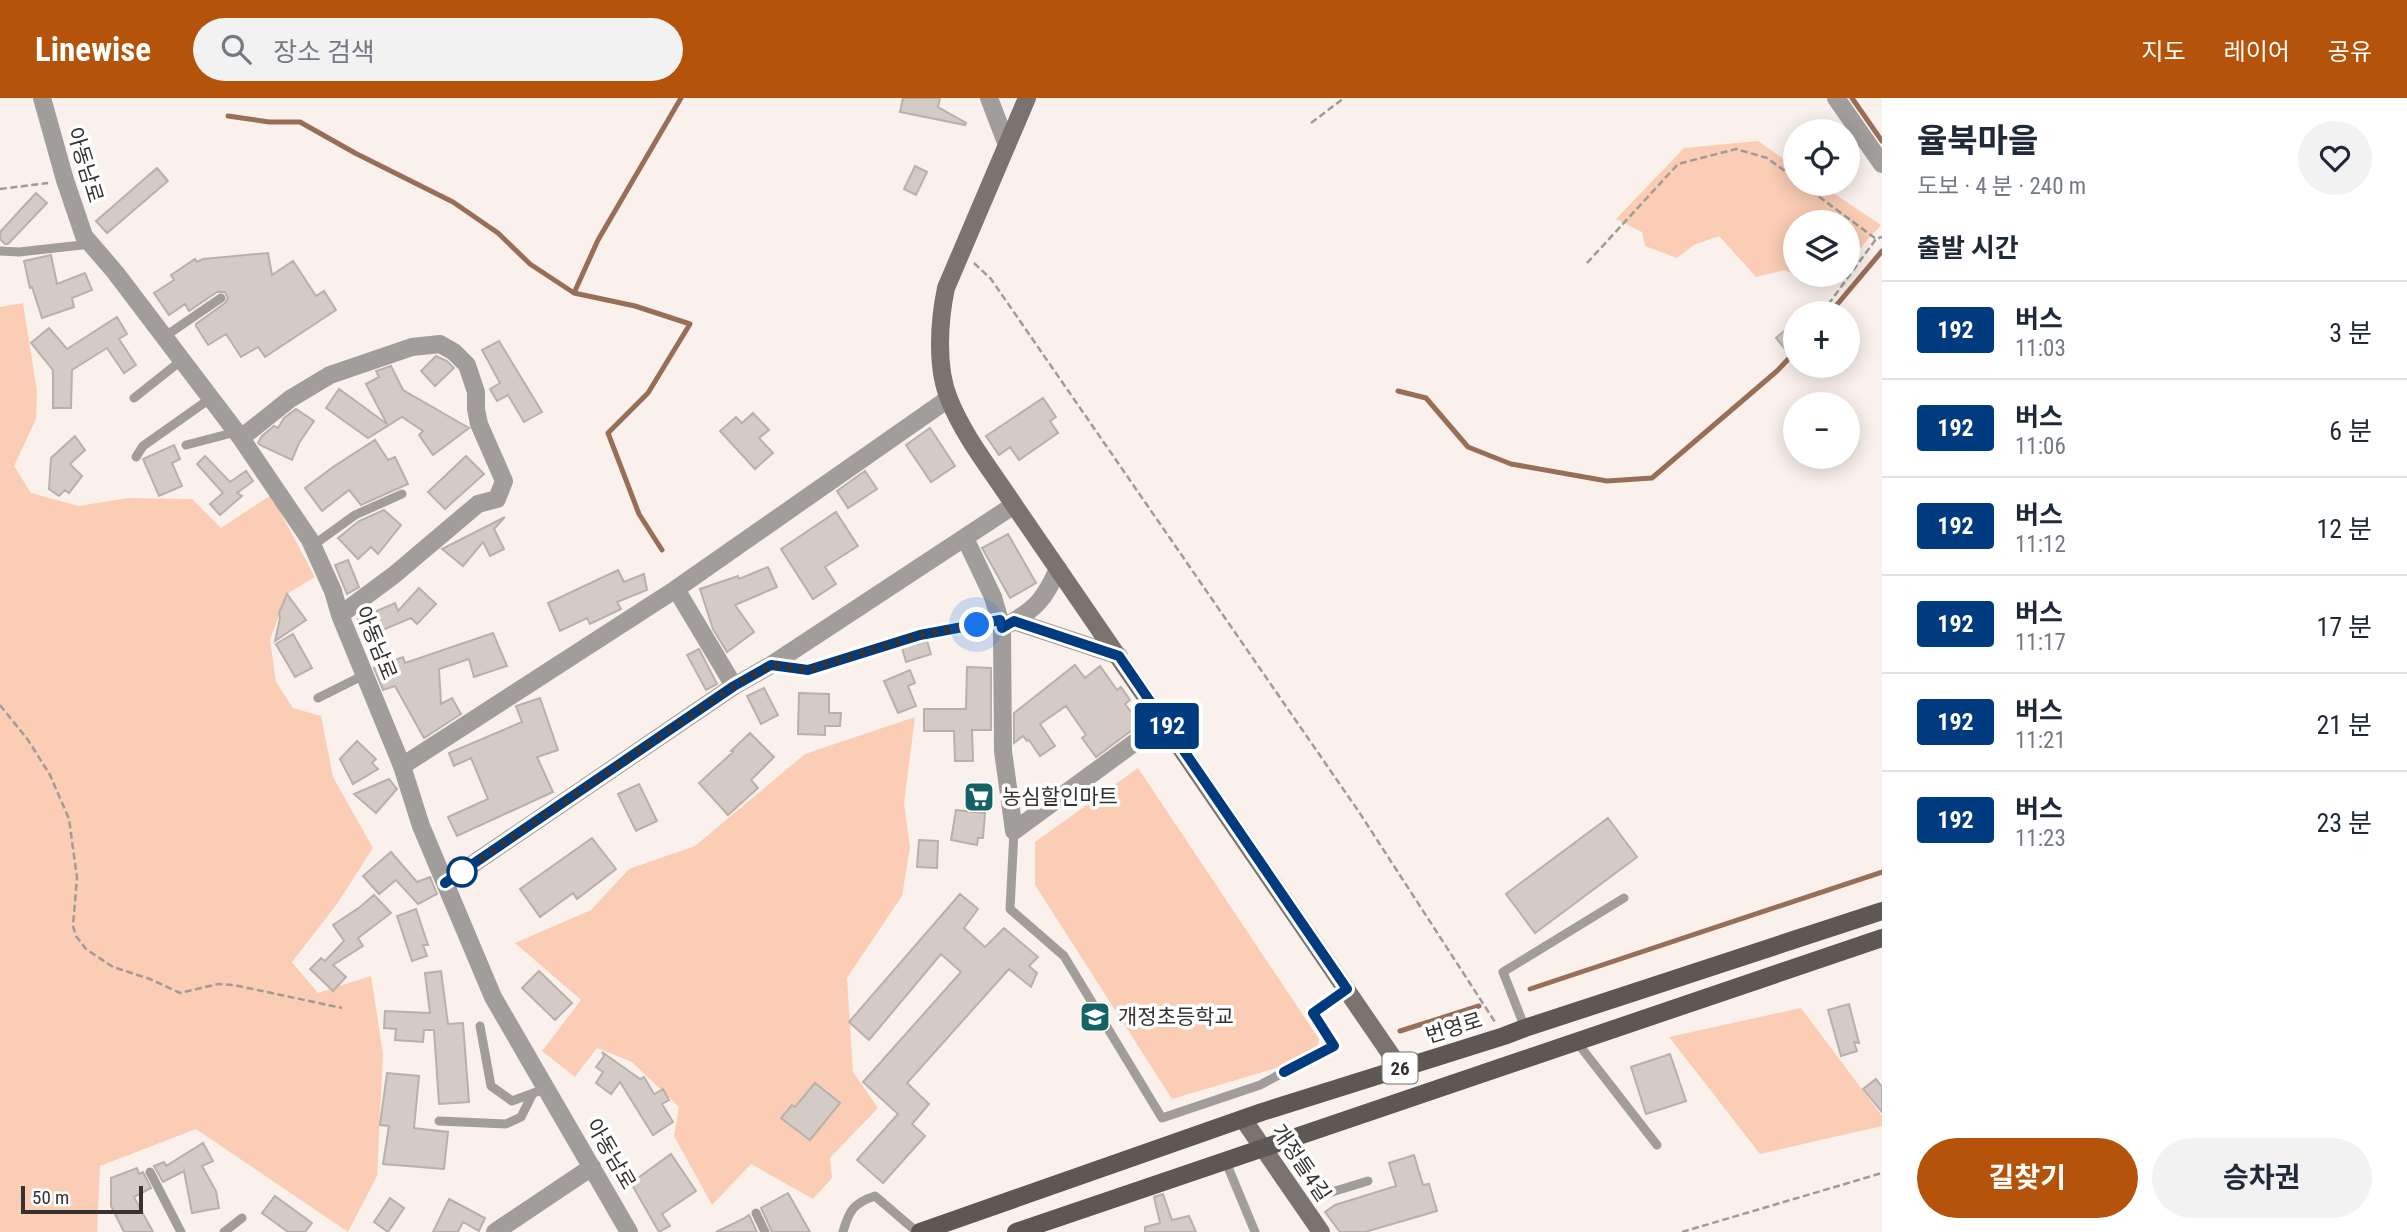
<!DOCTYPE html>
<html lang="ko">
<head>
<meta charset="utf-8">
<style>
	:root { --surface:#fff; --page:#f2f2f3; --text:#1f2937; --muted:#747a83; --line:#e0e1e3; --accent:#b45309 }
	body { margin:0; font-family:"Roboto Condensed","Noto Sans KR",sans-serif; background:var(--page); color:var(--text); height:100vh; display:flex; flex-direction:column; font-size:26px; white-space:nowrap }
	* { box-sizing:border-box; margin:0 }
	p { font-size:23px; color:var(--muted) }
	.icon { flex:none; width:38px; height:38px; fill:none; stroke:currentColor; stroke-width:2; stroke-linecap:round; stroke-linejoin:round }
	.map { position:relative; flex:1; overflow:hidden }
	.drawer { display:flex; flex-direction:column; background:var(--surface); width:525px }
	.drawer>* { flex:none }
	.badge { padding:0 14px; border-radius:5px; font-size:24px; line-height:46px }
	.controls { position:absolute; left:1783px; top:21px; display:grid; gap:14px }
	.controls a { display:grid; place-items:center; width:77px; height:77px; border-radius:50%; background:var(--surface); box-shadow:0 4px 18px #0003; font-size:35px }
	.scale { position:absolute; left:21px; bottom:18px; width:122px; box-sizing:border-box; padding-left:7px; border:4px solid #353230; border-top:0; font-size:19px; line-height:24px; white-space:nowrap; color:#353230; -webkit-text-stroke:5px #fff; paint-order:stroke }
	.you { position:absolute; width:35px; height:35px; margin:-18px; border:5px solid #fff; border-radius:50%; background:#1a73e8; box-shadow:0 0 0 10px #1a73e833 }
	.map>.badge { position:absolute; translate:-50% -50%; box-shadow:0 0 0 4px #fff }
	h2 { padding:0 35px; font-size:26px; line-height:63px }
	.round { display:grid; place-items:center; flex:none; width:74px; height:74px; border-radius:37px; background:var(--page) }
	.summary { display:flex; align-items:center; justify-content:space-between; height:119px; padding:0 35px }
	h1 { font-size:33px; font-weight:700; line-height:52px }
	.action { display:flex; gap:14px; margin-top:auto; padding:14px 35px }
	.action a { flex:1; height:80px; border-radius:42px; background:var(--accent); color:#fff; font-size:28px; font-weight:700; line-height:80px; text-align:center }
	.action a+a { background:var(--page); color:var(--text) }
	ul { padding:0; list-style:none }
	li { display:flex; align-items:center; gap:21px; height:98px; padding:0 35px; border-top:2px solid var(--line) }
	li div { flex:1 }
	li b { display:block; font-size:26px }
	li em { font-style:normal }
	li .badge { min-width:77px; font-weight:700; text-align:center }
	header { display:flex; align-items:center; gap:42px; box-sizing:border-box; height:98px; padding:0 35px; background:var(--accent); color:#fff }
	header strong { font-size:33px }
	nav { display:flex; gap:38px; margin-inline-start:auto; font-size:24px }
	.search { width:490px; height:63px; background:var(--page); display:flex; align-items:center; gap:18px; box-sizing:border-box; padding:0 24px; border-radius:38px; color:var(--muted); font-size:26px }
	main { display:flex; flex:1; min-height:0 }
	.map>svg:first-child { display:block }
	.green { fill:#facdb4 }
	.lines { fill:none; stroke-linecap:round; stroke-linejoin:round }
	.stream { stroke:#986e56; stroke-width:5 }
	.building { fill:#d4cbc6; stroke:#b9b0ab; stroke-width:2 }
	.path { stroke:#a19b97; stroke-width:2.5; stroke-dasharray:7 3.5; stroke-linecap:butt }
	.lane { stroke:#a19d9b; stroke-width:9 }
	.street { stroke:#a19d9b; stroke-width:18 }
	.secondary { stroke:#7a7471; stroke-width:18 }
	.primary { stroke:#5e5854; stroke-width:18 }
	.line-casing { stroke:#fff; stroke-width:16 }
	.line { stroke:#003b80; stroke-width:10 }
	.walk { stroke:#353230; stroke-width:7; stroke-dasharray:0 12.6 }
	.stop-dot { fill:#fff; stroke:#003b80; stroke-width:3.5 }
	.labels { text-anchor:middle; stroke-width:7; stroke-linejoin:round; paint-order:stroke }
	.shield { fill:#fff; stroke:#72706e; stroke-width:2 }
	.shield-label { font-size:19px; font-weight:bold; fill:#353230 }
	.street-label { font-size:21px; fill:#353230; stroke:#fff }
	.poi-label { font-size:21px; fill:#353230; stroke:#fff; text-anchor:start }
</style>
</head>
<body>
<header>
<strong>Linewise</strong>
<div class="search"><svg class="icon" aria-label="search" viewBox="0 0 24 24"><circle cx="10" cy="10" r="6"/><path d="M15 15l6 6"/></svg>장소 검색</div>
<nav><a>지도</a><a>레이어</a><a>공유</a></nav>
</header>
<main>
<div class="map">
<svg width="1882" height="1134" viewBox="0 0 1882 1134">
	<rect width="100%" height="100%" fill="#fbf1ec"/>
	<path class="green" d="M1758,43L1795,69L1796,86H1820L1881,127L1848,164V124H1796L1795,176L1784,172L1756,179L1719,138L1694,147L1677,160L1645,148L1642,134L1616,121L1684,50Z
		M23,205L37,293L36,321L14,368L31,395L79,408L128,400L192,401L221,430L271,397L315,479L287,496L270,542L276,584L293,610L321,618L333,679L373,750L337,806L292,864L318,895L371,878L383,956L377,1078L348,1134L196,1031L100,1068L97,1134H0V209Z
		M915,619L904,705L910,749L902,798L847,880L853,974L878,1010L830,1060L832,1080L813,1101L751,1066L712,1107L674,1038L679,1009L632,964L597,950L575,979L542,953L581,902L515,845L591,812L629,771L695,748L805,656Z
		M1138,670L1319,941L1316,958L1172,1001L1035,787V744Z
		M1801,910L1882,1018V1028L1760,1056L1669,939Z"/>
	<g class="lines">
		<path class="stream" d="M1852,0L1882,43
			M228,18L269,24H300L355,55L453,104L498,135L530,166L574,195L635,208L690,226L648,295L608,335L639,416L662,452
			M574,195L598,142L681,0
			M1830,215L1882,153
			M1398,293L1426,300L1468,349L1511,366L1607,383L1652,380L1777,273L1796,253
			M1530,891L1882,774
			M1400,933L1479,908"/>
	</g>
	<path class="building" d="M903,0H940L938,9L966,25L965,27L900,14Z
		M915,68L927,74L916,97L904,91Z
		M157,70L168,83L107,135L96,123Z
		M36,95L47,105L8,146H5L0,141V134Z
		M268,155L272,177L293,163L316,198L324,193L336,212L265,259L258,249L241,259L226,236L208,247L196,228V226L225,205L228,200L225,194H217L189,213L185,206L169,217L154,195L174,182L171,177L195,161L197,164L203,161Z
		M51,157L57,186L85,175L92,192L72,200L74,209L42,220L32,189L30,190L24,163Z
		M117,219L127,236L119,241L136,267L124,275L107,250L72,272L71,310H53V272L31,245L49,230L67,251Z
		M1796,223V241L1785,251L1776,240Z
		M499,243L542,314L524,324L508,297L497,303L490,291L500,285L482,252Z
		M436,258L447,263L454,270L435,288L421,273Z
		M391,268L403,292L469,330L433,357L419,337L423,333L402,319L368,340L326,310L339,291L387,326L366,286L379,279L376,273Z
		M1043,300L1056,319L1050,323L1058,335L1019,362L1010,349L999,357L986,338Z
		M296,311L314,323L299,345L292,362L260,347L258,345L262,338L274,328L278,330L284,320Z
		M753,315L769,332L759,340L773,355L755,371L720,333L736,319L742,325Z
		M930,330L955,368L931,384L906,347Z
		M75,338L85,352L70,366L82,378L69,395L65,392L59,398L49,391L51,360Z
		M375,342L388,362L395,359L408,386L361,407L349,392L322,413L305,390L333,369Z
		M174,347L180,361L172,365L182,388L159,398L143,361Z
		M205,358L230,384L246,373L253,383L237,395L242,398L220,417L210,406L223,395L197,366Z
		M466,358L484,376L445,411L428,394Z
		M865,373L877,391L848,410L837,393Z
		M384,412L401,427L378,456L371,449L358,461L338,440L359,423Z
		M836,414L858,448L825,469L836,486L813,501L781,451Z
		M505,419L494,431L504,451L490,458L483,444L463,468L442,451Z
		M1008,436L1036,485L1010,500L982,450Z
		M348,462L359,489L347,496L335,467Z
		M768,469L777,489L735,507L754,534L727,554L713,531L700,491L738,478L739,481Z
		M618,472L624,484L644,476L647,492L617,504L621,511L590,526L587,520L560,533L548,505Z
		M419,490L436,506L417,526L411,520L366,539L358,521L395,505L398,513Z
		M287,496L306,522L275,543L280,520L279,515Z
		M493,535L507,568L474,579L469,561L439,571L441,606L452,600L461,616L424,640L395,588L383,592L374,570L403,559L405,565Z
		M293,536L312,570L295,579L276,546Z
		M927,543L931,556L906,564L902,550Z
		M699,551L717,586L706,592L687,557Z
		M1075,567L1085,580L1100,568L1117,592L1121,589L1130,602L1125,606L1140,626L1096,659L1082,640L1086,637L1066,608L1040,626L1055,648L1040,658L1029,642L1027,643L1023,638L1014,645V615Z
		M967,569L991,570V632H972L973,663H955L954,633H924V611H966Z
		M910,572L915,585L908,588L916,608L898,615L884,583Z
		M764,590L778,617L761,626L747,598Z
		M799,595L829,596V615H841L840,628H825V637L798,636Z
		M540,600L558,652L537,659L553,694L457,738L448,719L488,701L471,660L454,668L449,655L522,624L516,608Z
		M750,635L774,659L751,682L758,690L728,717L699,685L733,654L731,653Z
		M357,643L376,661L372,665L378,671L353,686L340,661Z
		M389,681L397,691L376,715L354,696Z
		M639,686L657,723L636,733L618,696Z
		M956,712L985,715L983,740H978L977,747L951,742Z
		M1608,720L1637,759L1535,835L1506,796Z
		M592,740L616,771L577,801L573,795L540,819L520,791Z
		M919,742L938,743L937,770L917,769Z
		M391,754L417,784L430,779L437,796L418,806L396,782L379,796L363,778Z
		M960,796L978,811L964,830L985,849L1004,830L1038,859L1029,868L1037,875L1031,889L1009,871L907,985L929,1006L912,1026L925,1038L883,1085L857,1062L898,1016L863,984L961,874L941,856L869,942L849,924Z
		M374,797L391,815L358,840L363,848L333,867L346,879L333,893L310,871L321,860L325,863L344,843L333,827L360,809Z
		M416,811L428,847H423L427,858L412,863L397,818Z
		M441,873L448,926L463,925L469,1004L439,1006L434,932H424L423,944L395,942L396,931L384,930L385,913L430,915L425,875Z
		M539,873L572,905L555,922L522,890Z
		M1849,906L1859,945L1854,944L1857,953L1841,958L1828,912Z
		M602,954L640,981L644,979L654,996L663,991L669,1002L662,1006L673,1024L653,1037L620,984L611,996L596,985L603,974L596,969L604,958Z
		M1670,956L1686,1003L1646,1016L1631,969Z
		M387,975L419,978L414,1030L448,1034L444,1071L383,1066L389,1028L380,1027Z
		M1876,981L1882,989V1014L1863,991Z
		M815,985L840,1005L810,1042L781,1020L792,1007L795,1009Z
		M203,1045L213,1063L202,1068L216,1093L219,1110L192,1115L184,1073L163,1084L154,1068L164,1064L166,1068Z
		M671,1056L696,1093L662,1116L670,1128L659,1134L631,1085Z
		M1414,1057L1423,1087L1429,1086L1437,1113L1365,1134H1340L1325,1114L1335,1107L1396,1088L1389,1065Z
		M137,1070L139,1076L143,1074L151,1090L134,1099L153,1134H124L111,1108V1080Z
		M788,1095L810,1134H772L761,1110Z
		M1163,1096L1172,1122L1189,1118L1196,1134H1145V1129L1160,1125L1154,1099Z
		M275,1098L312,1125L305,1134H288L262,1115Z
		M390,1100L404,1110L388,1134L374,1124Z
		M449,1101L485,1120L479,1133L463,1124L458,1134H433Z
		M749,1117L757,1134H716L743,1121Z"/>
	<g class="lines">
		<path class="path" d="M1311,25L1344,0
			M1802,86L1876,141L1882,139
			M0,91L48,85
			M974,165L991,181L1359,714L1495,924
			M1587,165L1678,66L1736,51L1767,60L1796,81
			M1822,215L1876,141
			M0,607L28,642L50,677L69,721L77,780L73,828L76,838L86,851L113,869L150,881L180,895L218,886L234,887L342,910
			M1682,1134L1882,1075"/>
		<path class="lane" d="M0,153L19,154L91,146
			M164,239L221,200
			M134,300L182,262
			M186,347L236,334
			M136,359L143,348L211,300
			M312,448L355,417L402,396
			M775,568L808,572L920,537L1000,522
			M318,600L364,577
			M1014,733L1010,811L1064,858L1162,1020L1260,987L1333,948L1313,915L1347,892
			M480,928L491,988L512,1003L547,990
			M1525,930L1503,874L1624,800
			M1576,943L1657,1047
			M439,1023L506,1026L521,1019L533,995
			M1284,1042L1322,1097L1368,1083
			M1225,1062L1255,1134
			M150,1074L181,1134
			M756,1115L765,1134
			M224,1134L242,1120
			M843,1134C849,1112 854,1105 875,1098L917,1134"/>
		<path class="street" d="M42,0L65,82L84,138L115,174L241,340L310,442L333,493L340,517L402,668L421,728L493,899L629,1134
			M989,0L1007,47
			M1836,0L1882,66
			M241,340L290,301L330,277L412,249L440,246L454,254L467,267L476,294V311L479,326L504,383L497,401L478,406L394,477L340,517
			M965,440L993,499L1002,530L1003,653L1014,733L1164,623
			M676,491L734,588
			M1014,523L1119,558
			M1009,526C1037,510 1045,500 1058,471
			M402,668L676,491L948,301
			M445,785L734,588L771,567L1014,407
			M495,1134L592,1069"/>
		<path class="secondary" d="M1027,0L946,190C939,223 936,269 949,301C964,339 992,373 1014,407L1400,970
			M1243,1021L1321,1134"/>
		<path class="primary" d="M920,1134L1262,1014L1504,938L1525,930L1882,813
			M1016,1134L1882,840"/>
	</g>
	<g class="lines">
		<g class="line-casing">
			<path id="line" d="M445,785L734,588L771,567L808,572L920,537L1000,522L1002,530L1014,523L1119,558L1347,891L1313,915L1334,948L1284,974"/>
		</g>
		<use href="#line" class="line"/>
		<path class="walk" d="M462,774L734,588L771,567L808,572L920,537L977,527"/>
	</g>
	<defs>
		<g id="supermarket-square" transform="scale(1.575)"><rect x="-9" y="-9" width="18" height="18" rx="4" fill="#126266" stroke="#fff"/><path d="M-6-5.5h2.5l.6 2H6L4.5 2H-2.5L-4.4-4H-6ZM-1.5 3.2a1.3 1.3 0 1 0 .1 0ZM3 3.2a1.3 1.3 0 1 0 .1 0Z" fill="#fff"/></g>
		<g id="school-square" transform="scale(1.575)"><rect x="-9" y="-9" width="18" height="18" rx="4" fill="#126266" stroke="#fff"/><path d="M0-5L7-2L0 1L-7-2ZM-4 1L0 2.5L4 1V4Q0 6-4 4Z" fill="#fff"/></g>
	</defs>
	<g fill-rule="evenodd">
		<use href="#supermarket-square" x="979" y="699"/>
		<use href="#school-square" x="1095" y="919"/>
	</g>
	<circle class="stop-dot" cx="462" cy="774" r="14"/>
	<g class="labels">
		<rect class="shield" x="1382.5" y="954.5" width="35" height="31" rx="5"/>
		<g class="shield-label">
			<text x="1400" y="977">26</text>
		</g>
		<g class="street-label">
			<text transform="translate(85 67) rotate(73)" y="7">아동남로</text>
			<text transform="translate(376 545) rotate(68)" y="7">아동남로</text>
			<text transform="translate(1454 930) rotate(-17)" y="7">번영로</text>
			<text transform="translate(611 1056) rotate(60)" y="7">아동남로</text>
			<text transform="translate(1301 1065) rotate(56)" y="7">개정들4길</text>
		</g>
		<g class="poi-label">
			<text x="1002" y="706">농심할인마트</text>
			<text x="1118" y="926">개정초등학교</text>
		</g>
	</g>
</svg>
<div class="controls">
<a><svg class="icon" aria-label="locate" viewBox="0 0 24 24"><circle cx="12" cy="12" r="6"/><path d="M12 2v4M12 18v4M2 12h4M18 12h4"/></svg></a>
<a><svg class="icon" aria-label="layers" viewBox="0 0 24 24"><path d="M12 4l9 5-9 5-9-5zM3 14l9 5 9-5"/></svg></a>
<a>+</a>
<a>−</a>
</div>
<div class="scale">50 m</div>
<div class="you" style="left:977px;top:527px"></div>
<b class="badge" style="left:1167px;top:628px;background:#003b80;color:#fff">192</b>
</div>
<section class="drawer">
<div class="summary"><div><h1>율북마을</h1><p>도보 · 4 분 · 240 m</p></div><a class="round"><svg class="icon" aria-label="heart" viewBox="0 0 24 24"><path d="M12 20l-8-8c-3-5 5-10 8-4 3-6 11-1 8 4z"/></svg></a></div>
<h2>출발 시간</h2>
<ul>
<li><span class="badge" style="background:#003b80;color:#fff">192</span><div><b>버스</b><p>11:03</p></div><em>3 분</em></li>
<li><span class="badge" style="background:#003b80;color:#fff">192</span><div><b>버스</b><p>11:06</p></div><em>6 분</em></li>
<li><span class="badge" style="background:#003b80;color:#fff">192</span><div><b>버스</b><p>11:12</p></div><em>12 분</em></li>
<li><span class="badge" style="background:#003b80;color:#fff">192</span><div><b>버스</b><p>11:17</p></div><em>17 분</em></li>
<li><span class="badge" style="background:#003b80;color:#fff">192</span><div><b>버스</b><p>11:21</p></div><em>21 분</em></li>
<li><span class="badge" style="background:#003b80;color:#fff">192</span><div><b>버스</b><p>11:23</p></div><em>23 분</em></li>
</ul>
<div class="action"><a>길찾기</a><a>승차권</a></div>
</section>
</main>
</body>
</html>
